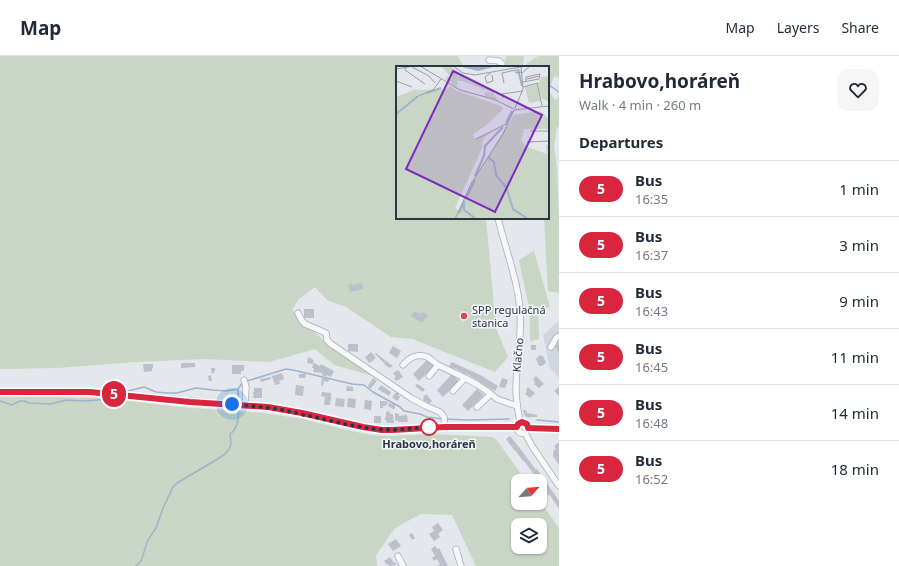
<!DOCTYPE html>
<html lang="en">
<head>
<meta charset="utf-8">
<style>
	:root { --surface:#fff; --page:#f6f6f7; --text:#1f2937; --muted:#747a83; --line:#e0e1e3 }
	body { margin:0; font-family:"Noto Sans",sans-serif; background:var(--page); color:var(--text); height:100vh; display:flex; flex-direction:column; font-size:15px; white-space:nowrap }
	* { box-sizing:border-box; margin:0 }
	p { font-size:13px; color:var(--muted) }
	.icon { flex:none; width:22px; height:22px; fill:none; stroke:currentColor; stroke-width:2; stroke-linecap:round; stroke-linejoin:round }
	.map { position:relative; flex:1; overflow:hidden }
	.panel { display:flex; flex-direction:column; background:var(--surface); width:340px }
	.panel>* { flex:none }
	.badge { padding:0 8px; border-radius:13px; font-size:14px; line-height:26px }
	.needle { width:26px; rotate:64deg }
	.tools { position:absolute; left:511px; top:418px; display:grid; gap:8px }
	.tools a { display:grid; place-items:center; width:36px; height:36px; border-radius:8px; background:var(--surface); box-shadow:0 1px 3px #0004; font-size:20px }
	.you { position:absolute; width:20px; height:20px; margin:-10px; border:3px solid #fff; border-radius:50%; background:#1a73e8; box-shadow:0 0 0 6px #1a73e833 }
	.map>.badge { position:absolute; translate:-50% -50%; box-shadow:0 0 0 2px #fff }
	h2 { padding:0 20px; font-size:15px; line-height:36px }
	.round { display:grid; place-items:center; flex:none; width:42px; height:42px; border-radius:12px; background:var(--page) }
	.head { display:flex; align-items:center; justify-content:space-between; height:68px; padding:0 20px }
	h1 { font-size:19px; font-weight:700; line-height:30px }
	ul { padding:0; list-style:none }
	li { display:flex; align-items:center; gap:12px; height:56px; padding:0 20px; border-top:1px solid var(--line) }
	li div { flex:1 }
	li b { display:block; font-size:15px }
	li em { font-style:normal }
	li .badge { min-width:44px; font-weight:700; text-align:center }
	header { display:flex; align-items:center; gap:24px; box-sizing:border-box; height:56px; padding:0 20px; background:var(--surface); border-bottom:1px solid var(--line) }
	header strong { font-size:19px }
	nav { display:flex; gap:22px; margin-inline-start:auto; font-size:14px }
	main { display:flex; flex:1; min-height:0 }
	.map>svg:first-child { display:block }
	.built { fill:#d2d6de }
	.green { fill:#c9d6c5; fill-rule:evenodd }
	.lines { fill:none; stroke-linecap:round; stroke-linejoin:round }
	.stream { stroke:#9fb4cc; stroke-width:1.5 }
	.building { fill:#bbc0ca }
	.minor-casing { stroke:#a9aeb7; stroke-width:7 }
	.minor { stroke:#f7f8fa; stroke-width:5.5 }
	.line-casing { stroke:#fff; stroke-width:9 }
	.line { stroke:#d7263d; stroke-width:6 }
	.walk { stroke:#2b3445; stroke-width:4; stroke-dasharray:0 7.2 }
	.poi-dot { fill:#d1495b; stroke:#f4f6f9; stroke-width:1.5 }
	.stop-dot { fill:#fff; stroke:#d7263d; stroke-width:2 }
	.labels { text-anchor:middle; stroke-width:3; stroke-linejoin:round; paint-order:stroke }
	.poi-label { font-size:11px; fill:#2b3445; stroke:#f4f6f9; text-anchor:start }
	.street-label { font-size:11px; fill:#2b3445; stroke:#f4f6f9 }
	.stop-label { font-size:11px; font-weight:bold; fill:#2b3445; stroke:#f4f6f9 }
	.inset-river { fill:none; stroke:#9fb4cc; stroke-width:2 }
	.inset-road { fill:none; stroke:#9a9fa9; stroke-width:1 }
	.view { fill:#7b2cbf; fill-opacity:0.15; stroke:#7b2cbf; stroke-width:2 }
	.inset-edge { fill:none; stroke:#2b3445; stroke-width:2 }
</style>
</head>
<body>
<header>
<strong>Map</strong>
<nav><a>Map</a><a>Layers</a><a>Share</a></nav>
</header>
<main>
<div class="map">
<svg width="559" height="510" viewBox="0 0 559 510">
	<rect width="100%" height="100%" fill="#e4e7ec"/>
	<path class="built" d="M558,265L559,266V322L550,312L543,279Z"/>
	<path class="green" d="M0,0H458L464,11H397V162H486L496,272L508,301L495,316L412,283L391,281L346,251L327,244L315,231L299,243L292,254L325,286L347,300L373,320L334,309L315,293L269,306L205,303L136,306L58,312L0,313Z
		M506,0H524L523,10L521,9L520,11H500V8H505Z
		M538,0H559V22L554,20L550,32H548V11H526L527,7Z
		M548,37L551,38L555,44L559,41V69L557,72L554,90L557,112L559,164V237L548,235L544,162H548Z
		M534,195L550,251L538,253L539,283L530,285V256L519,204Z
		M0,340L104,342L180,351L264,357L303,363L347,374L371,379L389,380L432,378L492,381L496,383L526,425H518V447H540V445L559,472V510H476L452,459L421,458L395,472L376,499L377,510H0ZM518,469H540V491H518Z"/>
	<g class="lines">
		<path class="stream" d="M549,29L559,36
			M247,325L286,313L293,314L352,328L364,329L373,336L400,351L404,355L420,358L427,361L443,363
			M238,334L239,344
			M124,337L128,335L144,331L156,336L167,337H177L196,332L213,334L226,335L238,333L243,326
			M0,345L12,349L20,345H25L29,347L51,348L66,344L83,345L113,343L117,341
			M446,363L467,364L509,363
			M537,364L559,366
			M136,510L141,505L148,484L156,472L163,452L173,431L177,427L216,404L224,399L229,393L231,388L230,378C238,372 238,363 239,354"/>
	</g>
	<path class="building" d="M362,227L363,233L350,236L348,229L353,228V229Z
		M304,253H314V262H304Z
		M464,253L466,254L465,256L468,257L465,264L460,263Z
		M414,255L420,258L422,256L428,259L422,267L411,260Z
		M559,287V296L555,290Z
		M348,288H358V296L348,295Z
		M531,289H536V294H531Z
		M393,290L401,295L397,302L389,297Z
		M371,296L376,302L374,303V304L369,307L365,301Z
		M376,297L386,305L384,307L375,298Z
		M540,299L541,300H543L546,307L542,310H539L536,303Z
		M308,301L314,304L313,307L317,308V309L320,310L321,308L334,315L331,321L326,319V321L322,319V317L313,316L314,312H312L313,308L307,307Z
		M428,303L435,309L419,325L413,318Z
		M386,305L393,310L392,311H391L390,312L384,308Z
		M452,306L480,319L498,330L495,335L465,317V318L455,312V313L452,312L449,310Z
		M181,307H195V311L181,312Z
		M143,308H153V312H152V315L144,316Z
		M232,309H244V315H241V318H232Z
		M211,312H215V315H214V317L212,318Z
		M398,314L403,321L396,325L394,322L396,321L393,317Z
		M282,317L284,323L279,325L280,328L275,329L272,320Z
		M299,318H306L305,322H299Z
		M452,318L459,325L443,341L437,334Z
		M211,319L212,325H209L208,320Z
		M536,320L544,328L539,332L534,328L535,326L533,323Z
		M271,321V323L261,326L260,323Z
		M322,321L329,323L328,326L324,325L323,330L321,329Z
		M373,322L377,325L370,333L368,330Z
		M502,322L508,324L505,332L499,331Z
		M417,328L425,333L423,336L415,330Z
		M296,329L304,330L303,340L295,339Z
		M381,329L391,336L389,340L378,333Z
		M347,330L353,331V335H346Z
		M528,331L535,337L530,342L525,338L527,335L526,334Z
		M559,331V340L554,335Z
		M254,332H262V342H253L254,338H253V336H254Z
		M477,333L484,339L468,355L462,349Z
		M397,335L400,337L398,339L400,341L397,345L392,341Z
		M322,336L331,337V341L330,349H324L325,341L321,340Z
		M426,338L432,345L429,348L426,345L425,346L423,343L424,342L423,341Z
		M336,342L345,343L344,351L335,350Z
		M348,342L356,343L355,352L347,351Z
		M365,344L372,345L371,354L364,353Z
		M380,345H384L388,346L386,350H383V352H380Z
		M389,347L395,349V353H393L388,350Z
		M523,354H526L527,357L537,359V361H530L529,362L525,360Z
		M389,355L390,358H393L394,367H387L386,364H385V361H386V356Z
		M395,357H397V358H399V360L407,359L408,366H398V364L395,365Z
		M374,360H381V367H374Z
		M510,380L519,391L536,414L537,413L555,439L559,445V453L550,439L549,440L542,430L540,427V425H539L524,405H523L515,394H514L506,383Z
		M558,387H559V409L553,400L554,394L556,393L554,390Z
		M438,467L443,474L438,478L440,481L434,485L429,478L434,475L432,471Z
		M412,477L415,482L412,484L409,479Z
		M396,483L401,490L393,495L388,488Z
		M435,490L437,493L439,492L448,510H437L440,508L437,503L434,505L432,502L435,500L431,493Z
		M390,501L394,507L395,506L397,509L389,510L388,508L387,509L384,505Z"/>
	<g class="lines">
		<g class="minor-casing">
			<path id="minor" d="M489,4L499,5L502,8
				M498,162C505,192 519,227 520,257C522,283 516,308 516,333C516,345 518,355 520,366
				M298,257L302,265L305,268L326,277L327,284L331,288L411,342L426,350L440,356L444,361L445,371
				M551,291L556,282L559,280
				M403,309C409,302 418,297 427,301C431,303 435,307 438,309
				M429,320L438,309L465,322
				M244,324L246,331L245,349
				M453,335L465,322L478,329L491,338
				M0,336H90L190,345L268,351L302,357L363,371L382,374L445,371H517
				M477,351L491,338L497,343L517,350
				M520,366C525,365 528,367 528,372
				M517,371C517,376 520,378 525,377
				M528,372L559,373
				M525,377L532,390L559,430
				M456,493L461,510
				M398,500L403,510"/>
		</g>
		<use href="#minor" class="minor"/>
	</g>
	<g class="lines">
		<g class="line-casing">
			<path id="line" d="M0,336H90L190,346L268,351L302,357L363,371L382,374H392L445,371H517L518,368L522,366L527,368L528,372L559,373"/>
		</g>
		<use href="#line" class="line"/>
		<path class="walk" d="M232,348L278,353L349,369L373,373L392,374L431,371H429"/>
	</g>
	<circle class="poi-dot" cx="464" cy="260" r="4"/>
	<circle class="stop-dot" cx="429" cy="371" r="8"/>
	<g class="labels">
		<g class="poi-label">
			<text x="472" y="258">SPP regulačná<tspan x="472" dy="13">stanica</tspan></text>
		</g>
		<g class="street-label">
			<text transform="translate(518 299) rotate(-85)" y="4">Klačno</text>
		</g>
		<g class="stop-label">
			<text x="429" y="392">Hrabovo,horáreň</text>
		</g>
	</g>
	<g transform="translate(396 10)">
		<rect width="153" height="153" fill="#e4e7ec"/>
		<path d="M54,0L64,7L60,8L62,10L58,15L65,8L72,14L99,25L97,28L104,35L89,30V26L97,27L67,15H60L62,17L60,21L54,16L49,13L51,10L58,14L46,1ZM153,10V36L145,32L142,17L146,11ZM141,18L144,35L133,37L129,21ZM54,20L61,25L105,40L107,43L92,58L77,68L79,73L97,65L87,73L86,82L59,142L63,145L78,114L118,49L144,45L153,53V63H128L125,74L129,80L151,88L150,79H153V153H0V31L18,24L51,23Z" fill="#c9d6c5"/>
		<path d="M62,0H101L82,5Z" fill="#9fb4cc"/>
		<path class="inset-river" d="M122,3L126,20M31,27L45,22M0,48L21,31M110,57L116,45M92,91L98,96L100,109L110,121L117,143L132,153M79,110L88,90L89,80L107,61M70,132L79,114M68,138V144L80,153M63,147L69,135"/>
		<path class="inset-road" d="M10,0L9,4L29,18M24,0L64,24L97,33L118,43M57,0L67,7L79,9L130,0M16,1L33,10L39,17M0,3L18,0M95,7L89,11L91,17L97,15L96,9M125,8L134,0M131,13L144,10M0,15L16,21M127,16L143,13L144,8L130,11V15M108,17L106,7L120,4V7L125,6M141,17L146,40M127,21L142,17M20,31L37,24L45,13M107,32L106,28L127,25M119,42L127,23L125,1M118,44L153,40M134,65H153M80,73L112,57M131,76L153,75M59,153L76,116L107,68L118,44"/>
		<path class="view" d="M57,5L146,49L99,146L10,103Z"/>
		<rect width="153" height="153" class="inset-edge"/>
	</g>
</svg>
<div class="tools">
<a><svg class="needle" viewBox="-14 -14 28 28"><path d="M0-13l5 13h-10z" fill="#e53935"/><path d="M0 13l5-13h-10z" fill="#747a83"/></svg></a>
<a><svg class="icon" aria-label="layers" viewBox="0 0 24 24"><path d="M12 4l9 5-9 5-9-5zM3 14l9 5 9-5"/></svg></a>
</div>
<div class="you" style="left:232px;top:348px"></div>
<b class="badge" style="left:114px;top:338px;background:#d7263d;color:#fff">5</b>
</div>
<section class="panel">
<div class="head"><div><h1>Hrabovo,horáreň</h1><p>Walk · 4 min · 260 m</p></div><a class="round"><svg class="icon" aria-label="heart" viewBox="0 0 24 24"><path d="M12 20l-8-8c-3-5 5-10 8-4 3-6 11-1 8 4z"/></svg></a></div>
<h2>Departures</h2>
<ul>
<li><span class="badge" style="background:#d7263d;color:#fff">5</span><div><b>Bus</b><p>16:35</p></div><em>1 min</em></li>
<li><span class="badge" style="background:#d7263d;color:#fff">5</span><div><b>Bus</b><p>16:37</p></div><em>3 min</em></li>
<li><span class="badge" style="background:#d7263d;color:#fff">5</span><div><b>Bus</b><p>16:43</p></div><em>9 min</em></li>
<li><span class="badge" style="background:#d7263d;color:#fff">5</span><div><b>Bus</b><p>16:45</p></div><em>11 min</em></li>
<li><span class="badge" style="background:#d7263d;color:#fff">5</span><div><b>Bus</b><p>16:48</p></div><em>14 min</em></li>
<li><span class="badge" style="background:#d7263d;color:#fff">5</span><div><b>Bus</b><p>16:52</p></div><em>18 min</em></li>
</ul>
</section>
</main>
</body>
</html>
